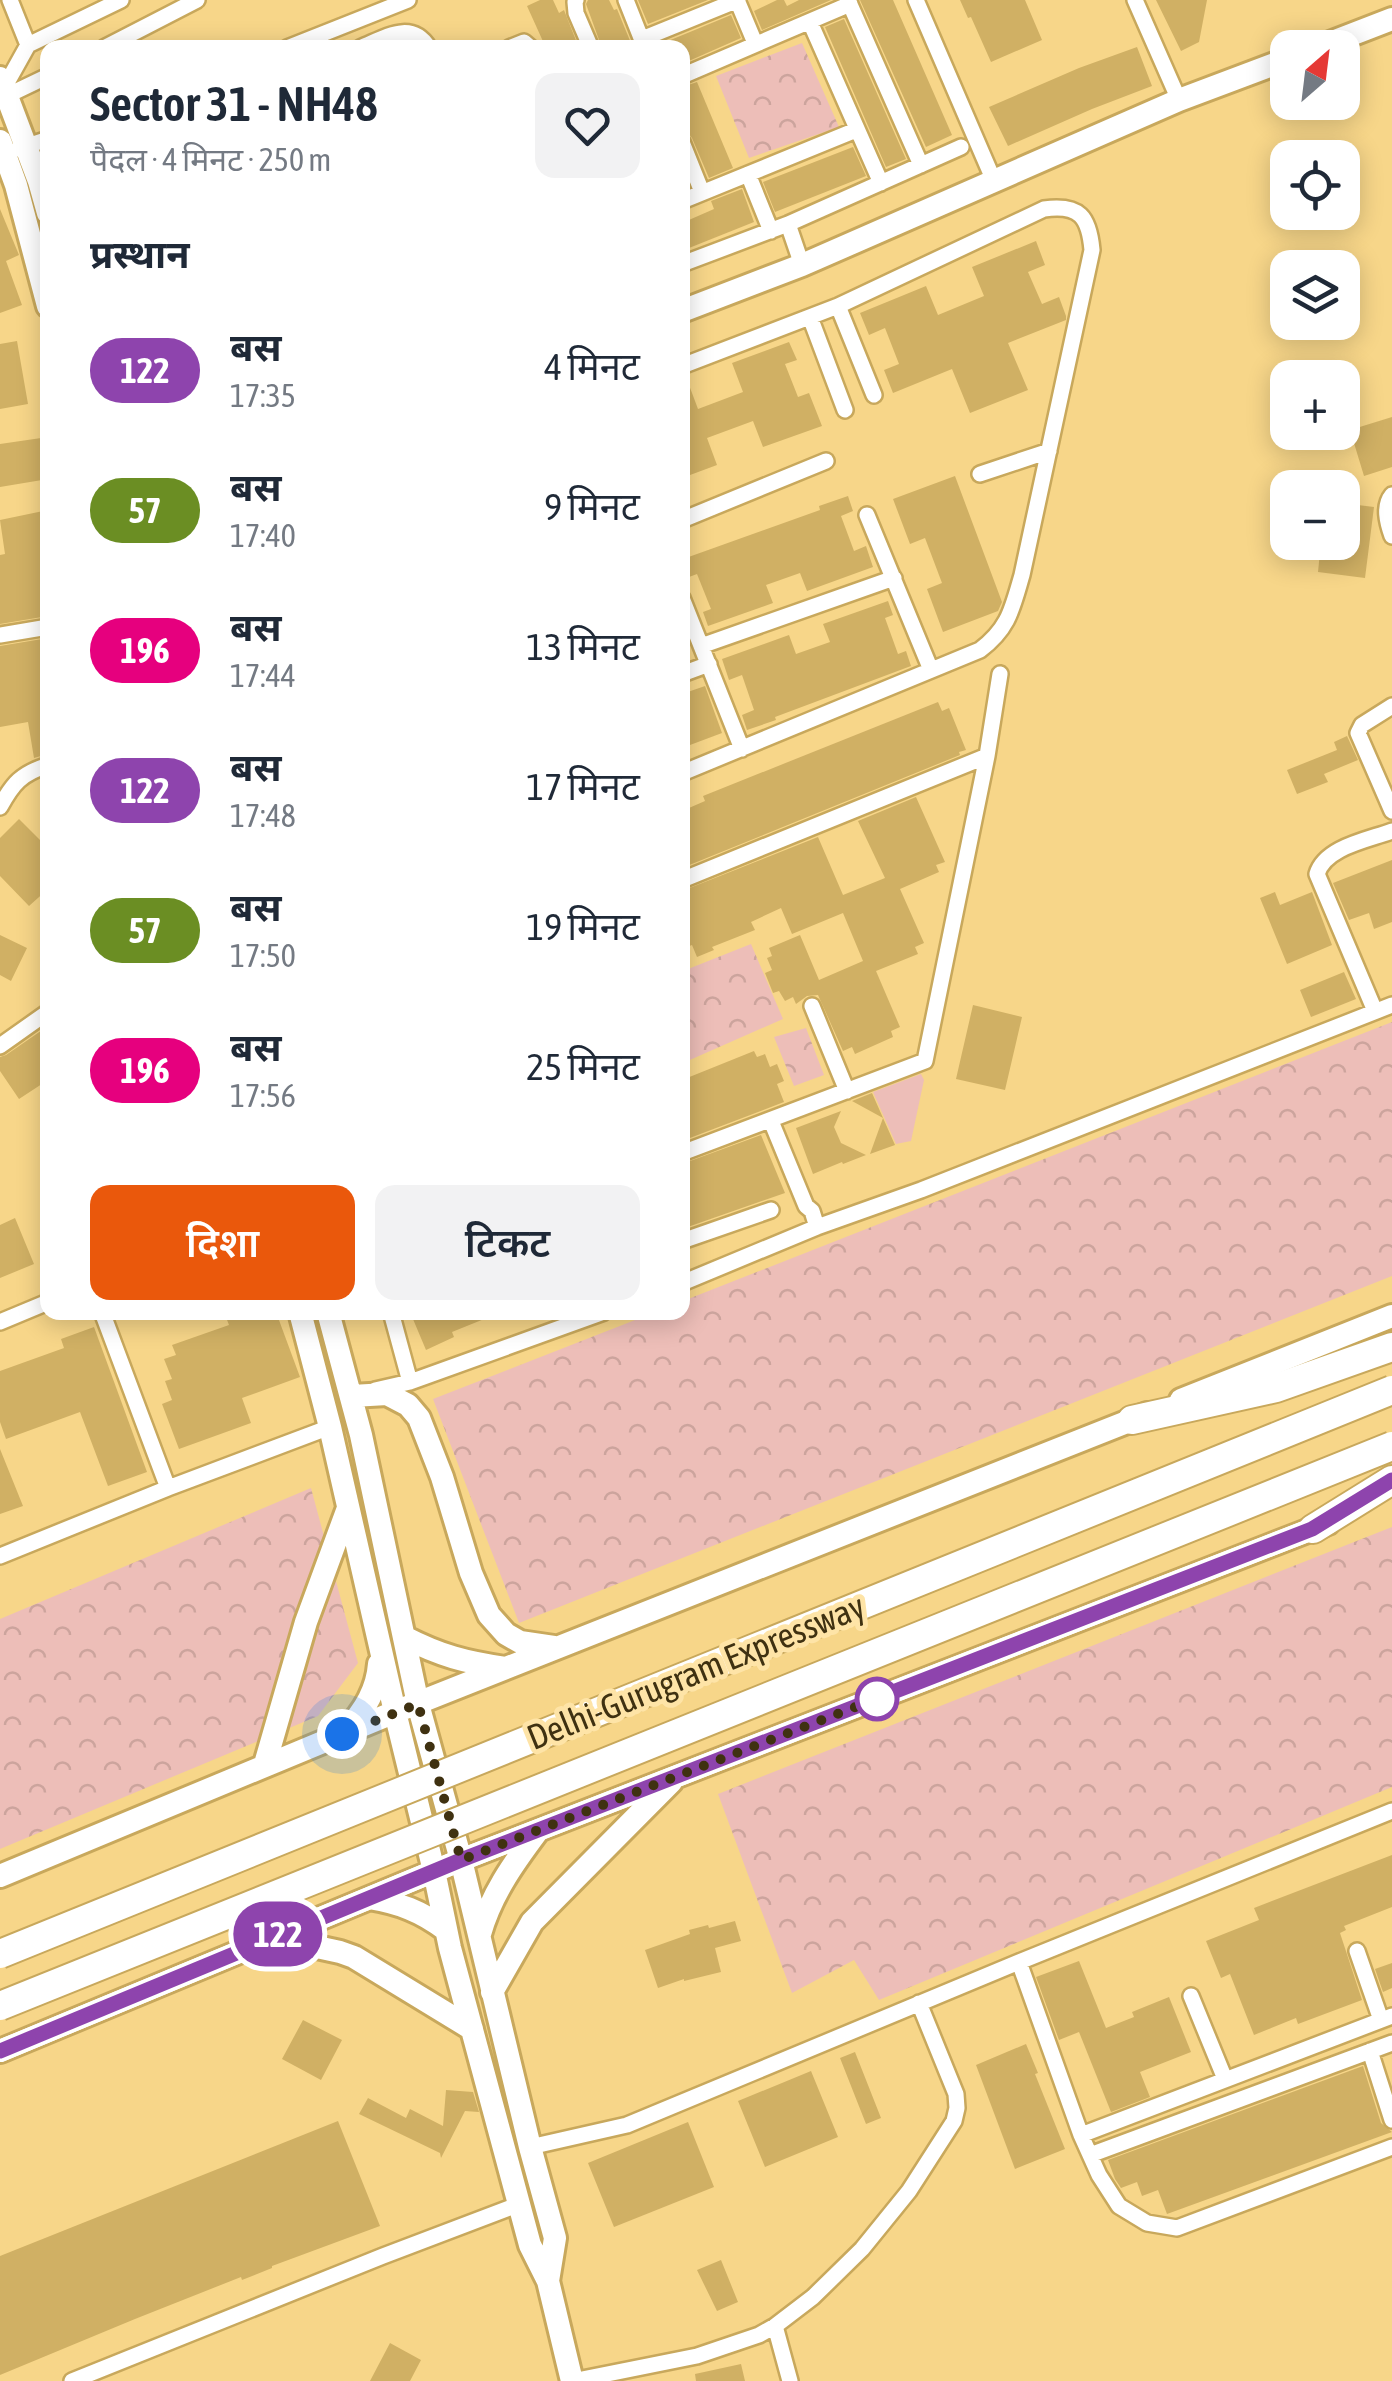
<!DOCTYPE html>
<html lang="hi">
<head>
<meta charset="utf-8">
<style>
	:root { --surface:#fff; --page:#f2f2f3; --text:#1f2937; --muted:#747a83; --accent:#ea580c }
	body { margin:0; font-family:"Asap Condensed","Noto Sans Devanagari",sans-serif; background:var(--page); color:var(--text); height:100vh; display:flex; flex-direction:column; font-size:38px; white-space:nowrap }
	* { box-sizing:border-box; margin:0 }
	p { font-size:32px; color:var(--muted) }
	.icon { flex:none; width:55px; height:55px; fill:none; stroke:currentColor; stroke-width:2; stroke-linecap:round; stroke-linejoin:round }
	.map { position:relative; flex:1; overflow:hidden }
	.details { position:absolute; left:40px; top:40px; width:650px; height:1280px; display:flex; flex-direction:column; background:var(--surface); border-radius:20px; box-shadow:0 5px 25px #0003 }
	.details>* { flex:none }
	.badge { padding:0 20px; border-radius:32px; font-size:35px; line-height:65px }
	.needle { width:65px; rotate:28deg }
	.tools { position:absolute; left:1270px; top:30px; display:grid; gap:20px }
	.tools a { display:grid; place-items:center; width:90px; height:90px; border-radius:20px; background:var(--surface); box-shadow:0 5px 25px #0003; font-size:50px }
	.you { position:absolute; width:50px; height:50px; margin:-25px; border:8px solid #fff; border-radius:50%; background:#1a73e8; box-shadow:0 0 0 15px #1a73e833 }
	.map>.badge { position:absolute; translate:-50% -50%; box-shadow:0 0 0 5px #fff }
	h2 { padding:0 50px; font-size:38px; line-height:90px }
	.round { display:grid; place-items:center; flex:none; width:105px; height:105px; border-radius:20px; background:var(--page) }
	.head { display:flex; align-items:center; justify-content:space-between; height:170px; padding:0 50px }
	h1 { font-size:48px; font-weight:600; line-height:75px }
	.action { display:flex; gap:20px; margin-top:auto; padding:20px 50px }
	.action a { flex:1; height:115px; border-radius:20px; background:var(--accent); color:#fff; font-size:40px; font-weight:600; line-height:115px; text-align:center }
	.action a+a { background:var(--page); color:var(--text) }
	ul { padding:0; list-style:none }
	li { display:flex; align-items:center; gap:30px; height:140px; padding:0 50px }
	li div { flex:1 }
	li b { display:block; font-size:38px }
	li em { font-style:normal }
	li .badge { min-width:110px; font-weight:700; text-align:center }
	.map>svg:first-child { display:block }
	.park { fill:url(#park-crowns) }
	.pitch { fill:#edbeb8 }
	.building { fill:#d0b064 }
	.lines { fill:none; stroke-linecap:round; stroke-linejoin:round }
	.street-casing { stroke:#c8a85c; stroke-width:20 }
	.secondary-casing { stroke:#c8a85c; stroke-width:28 }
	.highway-casing { stroke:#c8a85c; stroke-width:32 }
	.street { stroke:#fff; stroke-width:15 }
	.secondary { stroke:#fff; stroke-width:22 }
	.highway { stroke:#fff; stroke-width:28 }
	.highway-bridge-casing { stroke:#c8a85c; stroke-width:32; stroke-linecap:butt }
	.highway-bridge { stroke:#fff; stroke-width:28 }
	.line-casing { stroke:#fff; stroke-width:22 }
	.line { stroke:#8e44ad; stroke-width:15 }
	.walk { stroke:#3f3111; stroke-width:10; stroke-dasharray:0 18 }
	.stop-dot { fill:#fff; stroke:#8e44ad; stroke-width:5 }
	.labels { text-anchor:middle; stroke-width:10; stroke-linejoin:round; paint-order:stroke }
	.street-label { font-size:35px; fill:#3f3111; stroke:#fee4a7 }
</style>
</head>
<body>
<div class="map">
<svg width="1392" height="2381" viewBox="0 0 1392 2381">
	<defs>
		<pattern id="park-crowns" width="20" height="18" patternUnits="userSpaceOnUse" patternTransform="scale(2.5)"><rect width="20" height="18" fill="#edbeb8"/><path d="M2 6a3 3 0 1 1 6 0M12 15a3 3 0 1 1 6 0" fill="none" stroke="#cca49d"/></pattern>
	</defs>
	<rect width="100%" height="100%" fill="#f7d689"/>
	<path class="park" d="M802,43L839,127L749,158L716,76Z
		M751,944L783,1019L683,1063V971Z
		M1392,1022V1276L519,1623L433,1399L653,1313L682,1312L683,1301Z
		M806,1028L824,1075L794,1086L774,1037Z
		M311,1488L358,1663L318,1716L0,1849V1619Z
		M1392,1527V1787L879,2000L854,1960L792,1993L718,1794Z"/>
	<path class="pitch" d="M921,1074L924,1080L911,1141L896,1144L873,1092Z"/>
	<path class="building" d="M540,0H553L559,13L564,10L579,48H546L527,6Z
		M609,0L614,10L617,9L633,48H602L586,4L588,0Z
		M638,0H708L648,24Z
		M777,0H784L787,6L799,0H831L762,30L754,11Z
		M860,0H893L952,135L926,147Z
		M960,0H1025L1042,40L991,62L971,17L968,18Z
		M1156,0H1207L1199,42L1181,51Z
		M731,15L741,38L682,64V48H656V46Z
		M844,19L906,159L886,167L825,27Z
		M1137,47L1152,86L1092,109L1008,146L989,107L1079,68Z
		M697,82L733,168L709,178L692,138L688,133L682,131V87Z
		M853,147L866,176L775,212L763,182Z
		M742,189L754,222L689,248L682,233V223L714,209L711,201Z
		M0,209L19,255L6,261L22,305L0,313Z
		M1036,241L1045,265L1028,272L1042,304L1059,297L1066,316V320L1008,343L1028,390L970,413L952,369L893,393L884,370L899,364L885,328L869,335L860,313L926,286L938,315L984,296L972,267Z
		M17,341L28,404L0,409V344Z
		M789,342L797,360L785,364L798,397L809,393L822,426L763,447L753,421L707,438L717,465L682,478V377H686L698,409L743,392L732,363Z
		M1392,417V467L1364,476L1350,430Z
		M48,437V479L0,487V444Z
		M955,476L1002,602L998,611L943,632L927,589L942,583L925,538L910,544L893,499Z
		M848,496L853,511L841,516L854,551L866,546L873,567L807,591L800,573L766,585L773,603L708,626L703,612L711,609L697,574L689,577L683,559L820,510L819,506Z
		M1342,503L1374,507L1365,578L1318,572L1321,542H1342Z
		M48,510V616L0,624V555L5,554L0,520Z
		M888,601L893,615L885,618L898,654L906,651L911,666L775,717L776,720L747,730L742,715L754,710L742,675L729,680L722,659L789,635L796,654L830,642L823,624Z
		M48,638V754L34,758L28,722L0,727V646Z
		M705,686L722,733L682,748V694Z
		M938,702L942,711L949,708L966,750L959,752L960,755L682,868V811L705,801L703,796Z
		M1347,736L1358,760L1324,774L1328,782L1297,794L1287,770L1337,750L1334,742Z
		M916,797L945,862L936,865L939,872L900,889L924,943L915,947L918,954L876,971L900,1027L891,1031L893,1037L855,1054L852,1047L843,1051L818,995L807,996L796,1004L793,997L785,1001L779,991L773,993L765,973L772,970L767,958L772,956L769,948L800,935L819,980L863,961L843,913L792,934L781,908L751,922L755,930L712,947L714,950L697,957L692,945L682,949V891L818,837L843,895L885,878L858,821Z
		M19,819L48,848V889L29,906L0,876V838Z
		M1392,860V922L1374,929L1369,913L1349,920L1333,883Z
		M1275,892L1280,905L1312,892L1332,945L1287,964L1260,898Z
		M0,935L27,948L11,981L0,975Z
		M1344,972L1356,999L1311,1017L1300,990Z
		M973,1005L1022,1017L1005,1090L956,1079Z
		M48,1026V1080L19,1099L0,1071V1057L6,1055Z
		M754,1051L757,1057L765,1054L770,1067L777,1064L784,1081L777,1084L784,1102L682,1141V1121L688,1119L682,1106V1080Z
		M872,1093L895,1145L870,1154L883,1118L852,1101Z
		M841,1111L834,1127L841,1143L866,1155L843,1164L842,1162L813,1174L796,1128Z
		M761,1135L785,1193L682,1229V1164Z
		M15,1218L34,1264L0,1278V1225Z
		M224,1312H276L300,1377L242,1398L251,1423L179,1449L162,1404L172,1400L165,1381L172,1379L164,1359L176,1355L172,1345L229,1325Z
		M410,1312H499V1313L452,1332L454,1337L426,1350Z
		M94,1327L147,1472L108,1486L80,1412L6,1439L0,1422V1371L64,1348L61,1339Z
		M0,1449L23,1506L0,1514Z
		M1392,1855V1907L1344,1926L1346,1930L1340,1933L1362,2000L1298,2024L1296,2018L1254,2035L1230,1974L1221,1978L1206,1941L1259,1920L1254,1908Z
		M735,1921L741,1941L715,1948L721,1972L684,1981V1979L658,1988L645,1950L690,1934L689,1930L708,1925L709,1928Z
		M1079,1961L1106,2028L1134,2017L1132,2012L1169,1997L1191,2052L1140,2072L1150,2097L1111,2112L1079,2032L1059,2040L1036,1977Z
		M1392,1963V1988L1383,1992L1375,1969Z
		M303,2020L342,2040L321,2080L282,2059Z
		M1026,2044L1038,2073L1035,2074L1065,2149L1015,2169L976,2065Z
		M855,2052L881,2118L866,2124L840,2058Z
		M1363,2066L1381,2123L1392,2132L1167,2214L1158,2190L1142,2196L1137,2182L1121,2188L1115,2179L1108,2160Z
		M811,2071L838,2137L765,2167L738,2101Z
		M446,2090L473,2092L479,2112L465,2111L441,2158L440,2153L359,2114L368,2098L406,2118L410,2109L443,2126Z
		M338,2121L380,2226L272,2266V2268L242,2280L241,2277L135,2319L0,2375V2256Z
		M688,2122L714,2187L614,2227L588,2163Z
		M721,2260L738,2302L717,2311L697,2270Z
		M390,2343L421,2360L410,2381H370Z
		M741,2364L745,2381H696L695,2374Z"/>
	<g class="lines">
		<g class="street-casing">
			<path id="street" d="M10,0L28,45
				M576,0L575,2L576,13L591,48
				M626,0L645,48
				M737,0L755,43
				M848,0L921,165
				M916,0L994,181
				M1135,0L1179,100
				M810,22L881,183
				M642,39L738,0
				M104,48L197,0
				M287,48L408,0
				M360,48C385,38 411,19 429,48
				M509,48L524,42L531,48
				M682,76L850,4
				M4,88L28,45L121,0
				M0,99L48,76
				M682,142L702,192
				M18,149L48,139
				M748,174L771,231
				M682,201L856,130
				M788,224L802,265
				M682,264L788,224L961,147
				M838,306L874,395
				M810,317L845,410
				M682,366L838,306L1044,209C1080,204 1089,217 1092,250L1022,575C1012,609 1009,628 980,650L682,773
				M980,474L1049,451
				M1392,495C1383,506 1387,522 1392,536
				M867,515L931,670
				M682,520L826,461
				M682,598L742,749
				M0,635L48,627
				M701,646L894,578
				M682,674L709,664
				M1392,706L1362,725L1358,733L1392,811
				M987,756L1000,674
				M0,807C13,783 21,774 48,765
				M682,880L987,756L925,1061L682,1153
				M812,1006L847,1091
				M1375,1011L1317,874C1325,847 1368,840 1392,831
				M0,1046L48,1012
				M771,1121L806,1206L812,1211L817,1227
				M682,1241L771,1210
				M682,1283L817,1227L921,1190L1392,1005
				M102,1312L168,1488
				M391,1312L410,1382
				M0,1322L48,1302
				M375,1390L410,1382L604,1312
				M0,1556L168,1488L330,1427
				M1357,1951L1381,2020
				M1019,1962L1081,2135L1099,2175L1119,2206L1147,2223L1177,2228L1392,2147
				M1191,1996L1225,2079
				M1370,2051L1392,2120
				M1081,2135L1392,2016
				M530,2147L627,2125L1019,1962L1392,1811
				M1090,2155L1392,2043
				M775,2326L790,2381
				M72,2381L383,2256L520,2204
				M572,2381L697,2356L759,2335L775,2326L813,2297L862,2249L909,2191L954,2121L957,2108L956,2094L919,2003"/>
		</g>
		<g class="secondary-casing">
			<path id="secondary" d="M1317,48L1392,19
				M0,78L39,181L48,213
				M0,141L16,185L48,306
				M682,311L802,265L1179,100L1288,59
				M300,1312L330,1427L395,1712L434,1871L450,1948L530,2245L548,2281L572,2381
				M328,1312L361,1435L418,1704L461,1860L530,2147L555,2238L548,2281
				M352,1396L387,1394L408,1405L419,1418L442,1477L471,1573L489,1615L506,1634L520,1642L554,1647
				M1181,1400L1392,1316
				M404,1637C441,1656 465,1662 505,1668
				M345,1731C364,1712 377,1691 379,1664
				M265,1764L306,1622L348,1508
				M0,1876L395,1712L1147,1414
				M369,1898C399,1903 421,1911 446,1930
				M480,1934C491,1895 513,1864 537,1832
				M271,1937L340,1952L354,1957L472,2029
				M492,1992L532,1922L671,1782
				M0,2051L461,1860L1328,1523"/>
		</g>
		<g class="highway-casing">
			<path id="highway" d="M1132,1420L1276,1388L1392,1347
				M1313,1529L1392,1480"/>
		</g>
		<use href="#street" class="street"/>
		<use href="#secondary" class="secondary"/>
		<use href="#highway" class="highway"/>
		<g class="highway-bridge-casing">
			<path id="highway-bridge" d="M0,1954L1392,1390
				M0,2006L1392,1446"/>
		</g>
		<use href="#highway-bridge" class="highway-bridge"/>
	</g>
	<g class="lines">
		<g class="line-casing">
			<path id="line" d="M0,2051L461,1860L1312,1529L1392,1480"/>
		</g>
		<use href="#line" class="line"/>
		<path class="walk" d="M342,1734L418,1704L461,1860L889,1694L877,1699"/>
	</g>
	<circle class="stop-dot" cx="877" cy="1699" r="20"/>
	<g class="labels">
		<g class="street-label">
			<text transform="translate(696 1672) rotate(-22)" y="12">Delhi-Gurugram Expressway</text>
		</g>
	</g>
</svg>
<div class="tools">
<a><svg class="needle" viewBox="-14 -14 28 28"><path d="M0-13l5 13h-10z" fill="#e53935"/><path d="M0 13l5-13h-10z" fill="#747a83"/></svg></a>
<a><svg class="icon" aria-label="locate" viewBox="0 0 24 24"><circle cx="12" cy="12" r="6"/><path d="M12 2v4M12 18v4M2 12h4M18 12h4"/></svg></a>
<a><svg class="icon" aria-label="layers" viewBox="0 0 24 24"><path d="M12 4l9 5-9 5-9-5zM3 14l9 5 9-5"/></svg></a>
<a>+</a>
<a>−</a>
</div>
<div class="you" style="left:342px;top:1734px"></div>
<b class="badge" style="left:278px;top:1934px;background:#8e44ad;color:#fff">122</b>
<section class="details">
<div class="head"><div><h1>Sector 31 - NH48</h1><p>पैदल · 4 मिनट · 250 m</p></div><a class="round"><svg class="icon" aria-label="heart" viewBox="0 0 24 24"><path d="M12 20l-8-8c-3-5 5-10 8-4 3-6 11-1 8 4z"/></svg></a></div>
<h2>प्रस्थान</h2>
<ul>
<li><span class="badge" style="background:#8e44ad;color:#fff">122</span><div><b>बस</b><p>17:35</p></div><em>4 मिनट</em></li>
<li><span class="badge" style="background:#6b8e23;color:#fff">57</span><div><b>बस</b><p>17:40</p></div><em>9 मिनट</em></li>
<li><span class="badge" style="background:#e6007e;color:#fff">196</span><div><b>बस</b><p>17:44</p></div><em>13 मिनट</em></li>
<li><span class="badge" style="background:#8e44ad;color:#fff">122</span><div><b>बस</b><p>17:48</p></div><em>17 मिनट</em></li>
<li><span class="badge" style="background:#6b8e23;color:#fff">57</span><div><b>बस</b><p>17:50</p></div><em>19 मिनट</em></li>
<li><span class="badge" style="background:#e6007e;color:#fff">196</span><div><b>बस</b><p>17:56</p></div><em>25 मिनट</em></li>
</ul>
<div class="action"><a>दिशा</a><a>टिकट</a></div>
</section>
</div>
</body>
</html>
